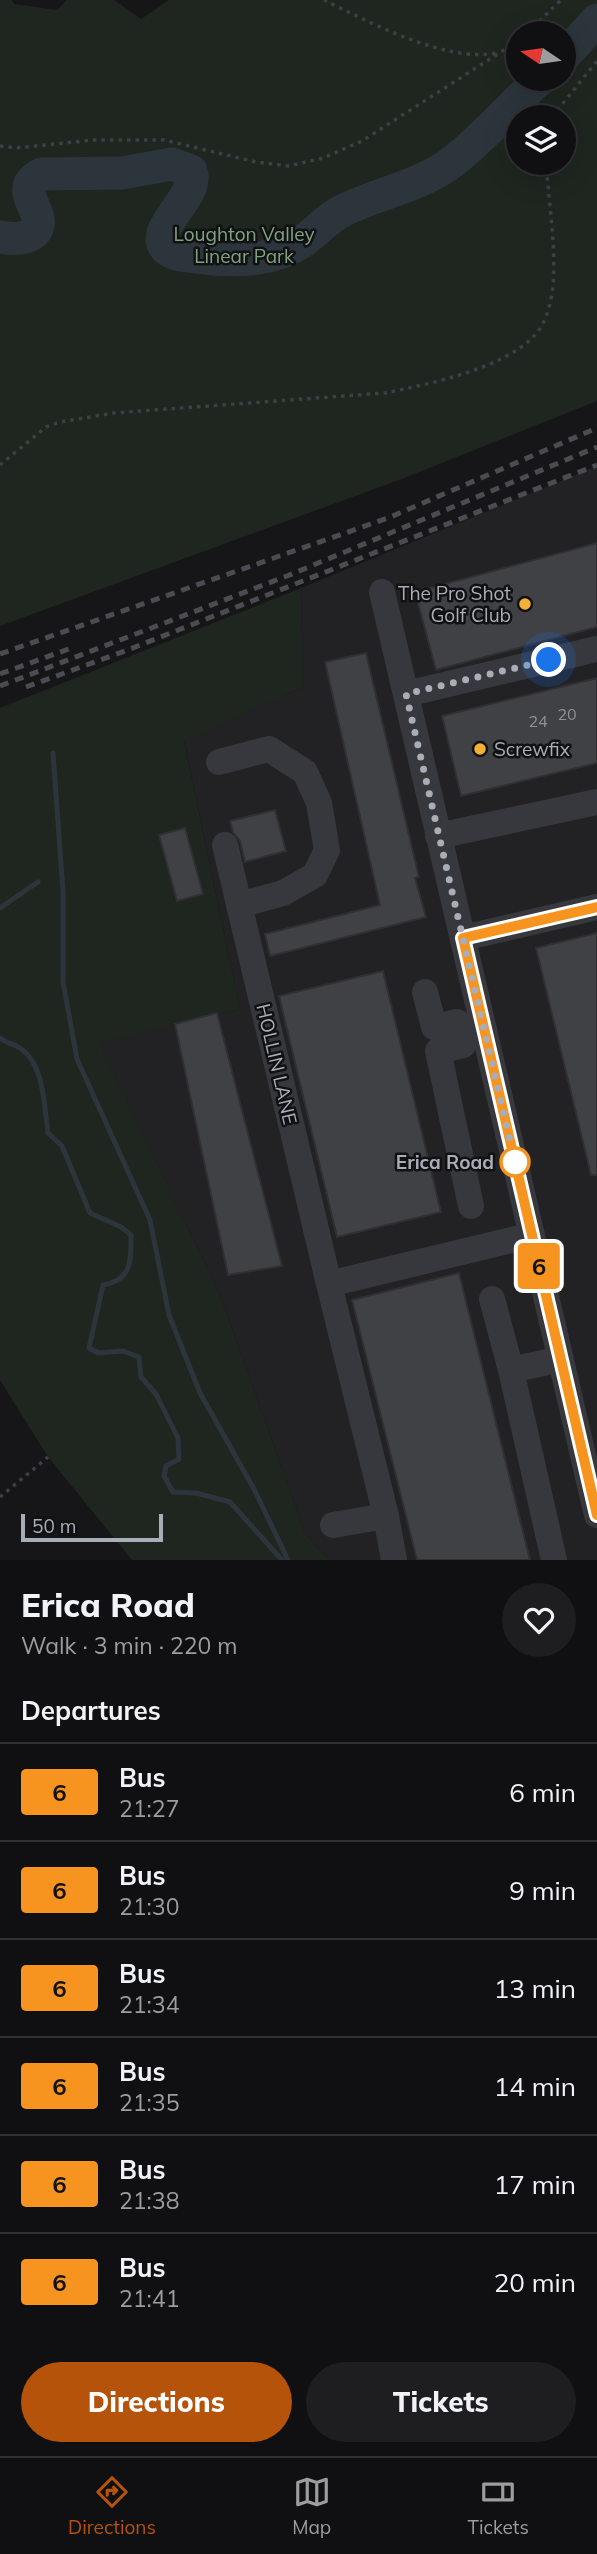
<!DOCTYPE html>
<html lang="en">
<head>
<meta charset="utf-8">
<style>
	:root { --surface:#101012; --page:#1e1e20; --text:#f1f3f6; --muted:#9c9d9f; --line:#303032; --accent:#b45309 }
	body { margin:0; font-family:Mulish,sans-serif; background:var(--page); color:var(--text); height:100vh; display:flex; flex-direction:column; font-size:26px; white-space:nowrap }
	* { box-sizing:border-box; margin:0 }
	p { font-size:23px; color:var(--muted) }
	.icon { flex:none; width:38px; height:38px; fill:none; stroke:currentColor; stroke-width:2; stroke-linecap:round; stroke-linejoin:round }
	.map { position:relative; height:1560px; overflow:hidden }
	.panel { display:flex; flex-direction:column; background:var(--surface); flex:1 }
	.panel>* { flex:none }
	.badge { padding:0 14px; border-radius:5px; font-size:24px; line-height:46px }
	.needle { width:46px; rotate:283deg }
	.tools { position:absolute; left:506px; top:21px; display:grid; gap:14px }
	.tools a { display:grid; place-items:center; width:70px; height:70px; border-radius:50%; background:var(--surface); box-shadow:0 7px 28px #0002,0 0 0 2px var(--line); font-size:35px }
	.scale { position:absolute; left:21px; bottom:18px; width:142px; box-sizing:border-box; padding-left:7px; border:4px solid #a8adb8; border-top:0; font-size:19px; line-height:24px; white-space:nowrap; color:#a8adb8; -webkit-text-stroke:5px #111113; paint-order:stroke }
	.you { position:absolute; width:35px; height:35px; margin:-18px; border:5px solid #fff; border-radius:50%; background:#1a73e8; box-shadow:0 0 0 10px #1a73e833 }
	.map>.badge { position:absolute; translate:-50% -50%; box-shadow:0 0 0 4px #fff }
	h2 { padding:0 21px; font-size:26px; line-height:63px }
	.round { display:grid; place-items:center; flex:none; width:74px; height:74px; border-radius:37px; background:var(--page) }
	.headline { display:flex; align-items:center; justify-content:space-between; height:119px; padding:0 21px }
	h1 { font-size:33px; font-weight:800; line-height:52px }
	.cta { display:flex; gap:14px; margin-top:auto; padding:14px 21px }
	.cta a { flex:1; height:80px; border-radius:42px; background:var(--accent); color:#fff; font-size:28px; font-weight:800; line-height:80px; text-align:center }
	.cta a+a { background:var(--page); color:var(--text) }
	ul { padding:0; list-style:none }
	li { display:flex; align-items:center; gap:21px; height:98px; padding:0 21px; border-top:2px solid var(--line) }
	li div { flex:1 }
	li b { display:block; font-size:26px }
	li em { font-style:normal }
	li .badge { min-width:77px; font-weight:700; text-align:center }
	.dock { display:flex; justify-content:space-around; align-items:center; height:98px; border-top:2px solid var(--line); background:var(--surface); font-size:19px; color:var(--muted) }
	.dock a { display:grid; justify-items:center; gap:4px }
	.dock .current { color:var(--accent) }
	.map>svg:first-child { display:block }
	.built { fill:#222225 }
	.green { fill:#1e261f; fill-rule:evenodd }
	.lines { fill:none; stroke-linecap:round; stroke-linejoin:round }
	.stream { stroke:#2c353c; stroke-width:5 }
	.river { stroke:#2c353c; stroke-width:33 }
	.building { fill:#404145; stroke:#303034; stroke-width:2 }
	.path { stroke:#3d3f44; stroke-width:3.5; stroke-dasharray:3.5 5; stroke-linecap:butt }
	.minor { stroke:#37383d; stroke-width:26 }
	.rail { stroke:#4a4c52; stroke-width:5; stroke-dasharray:9 7; stroke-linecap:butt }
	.line-casing { stroke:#fff; stroke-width:16 }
	.line { stroke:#f6941f; stroke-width:10 }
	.walk { stroke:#a8adb8; stroke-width:7; stroke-dasharray:0 12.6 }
	.poi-dot { fill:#f2b134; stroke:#111113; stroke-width:2.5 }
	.stop-dot { fill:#fff; stroke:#f6941f; stroke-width:3.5 }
	.labels { text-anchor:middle; stroke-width:5; stroke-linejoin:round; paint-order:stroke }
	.number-label { font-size:16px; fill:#8e929b }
	.park-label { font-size:19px; fill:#7fa381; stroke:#111113 }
	.poi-label { font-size:19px; fill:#a8adb8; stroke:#111113; text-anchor:end }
	.street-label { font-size:19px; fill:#a8adb8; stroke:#111113 }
	.stop-label { font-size:19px; font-weight:bold; fill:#a8adb8; stroke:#111113; text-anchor:end }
</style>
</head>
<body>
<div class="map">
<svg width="597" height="1560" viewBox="0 0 597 1560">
	<rect width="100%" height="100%" fill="#161618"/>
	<path class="built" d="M597,466V1560H329L305,1533L220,1295L98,1042L240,1009L184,740L303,687L301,588Z"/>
	<path class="green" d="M0,0H12L14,4L57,10L67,0H114L141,19L169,0H597V401L399,480L0,626ZM564,33V79H518V33ZM564,117V163H518V117Z
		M301,588L303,687L184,741L240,1009L99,1043L220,1295L305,1533L329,1560H132L48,1457L0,1380V708Z"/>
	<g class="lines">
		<path class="stream" d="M53,753L63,892V982L77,1059L150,1220L169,1315L200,1393L254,1489L288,1560
			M0,908L38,882
			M0,1038C6,1043 14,1044 20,1048C45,1065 44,1107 48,1133L62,1146L90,1213L121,1227L131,1235C131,1261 132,1280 103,1285L89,1348L98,1353L123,1351L139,1357L141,1377L156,1394L178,1438L179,1459L166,1466L164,1476L173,1492L196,1493L230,1502L282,1560"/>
		<path class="river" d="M564,56L597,20
			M0,237C14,240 42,240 38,218C34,201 17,186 42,174L122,173L172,164L191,171C201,197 144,231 168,250C177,257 194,256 205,258C239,262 277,261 306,239C318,230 330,216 344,210C381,192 422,186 455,160C485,136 512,105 540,79"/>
	</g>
	<path class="building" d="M597,543V627L436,670L415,592Z
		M366,653L419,877L415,878L426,917L270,956L265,934L380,905L325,662Z
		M597,678V763L461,796L442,716Z
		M275,810L286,851L245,862L240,841L233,832L230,821Z
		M185,828L203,894L177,901L159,835Z
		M597,933V1175H591L536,948Z
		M383,971L441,1212L337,1237L279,996Z
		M217,1013L282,1266L228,1275L175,1024Z
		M459,1273L530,1560H417L352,1300Z"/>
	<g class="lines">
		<path class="path" d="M324,0C369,22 446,63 496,53
			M527,33L561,0
			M552,117L597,61
			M0,146L16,148L93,140H164L256,162L289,166L323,158L362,141L518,41
			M0,465L46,427L60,422L114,413L385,393C429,384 503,369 534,336C546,324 551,303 553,286C556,245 549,204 546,163
			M0,1497L48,1457"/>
		<path class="minor" d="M382,592L597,1515
			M406,694L597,649
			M219,762L269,749L305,772L319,803L327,850L315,875L283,893L239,905
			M438,836L597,802
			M225,845L329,1284
			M463,938L597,907
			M425,992L434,1027L457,1022L460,1033
			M471,1206L438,1051L463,1045L460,1033L484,1029
			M492,1299L511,1370
			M333,1525L386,1516
			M394,1560L386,1516L329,1284L532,1235
			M554,1560L511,1370L561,1359"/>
		<path class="rail" d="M0,654L388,518L597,428
			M0,674L74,647
			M0,686L287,576L597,447
			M26,687L125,651L597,465"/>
	</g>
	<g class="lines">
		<g class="line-casing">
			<path id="line" d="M597,907L463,938L597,1515"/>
		</g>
		<use href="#line" class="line"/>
		<path class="walk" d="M515,1162L406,694L549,660"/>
	</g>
	<g class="poi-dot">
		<circle cx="525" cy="604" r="7"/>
		<circle cx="480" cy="749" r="7"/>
	</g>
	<circle class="stop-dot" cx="515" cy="1162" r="14"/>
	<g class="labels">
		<g class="number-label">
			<text x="567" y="720">20</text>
			<text x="538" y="727">24</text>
		</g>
		<g class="park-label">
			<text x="244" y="241">Loughton Valley<tspan x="244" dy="22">Linear Park</tspan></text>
		</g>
		<g class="poi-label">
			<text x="511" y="600">The Pro Shot<tspan x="511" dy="22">Golf Club</tspan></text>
			<text x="494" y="756" text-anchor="start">Screwfix</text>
		</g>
		<g class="street-label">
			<text transform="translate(277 1064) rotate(77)" y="7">HOLLIN LANE</text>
		</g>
		<g class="stop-label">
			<text x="494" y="1169">Erica Road</text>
		</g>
	</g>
</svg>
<div class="tools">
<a><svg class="needle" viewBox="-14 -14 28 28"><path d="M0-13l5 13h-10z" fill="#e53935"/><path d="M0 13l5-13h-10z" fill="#9c9d9f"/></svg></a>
<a><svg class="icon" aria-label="layers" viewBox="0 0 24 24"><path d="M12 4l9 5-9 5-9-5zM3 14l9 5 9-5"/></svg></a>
</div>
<div class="scale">50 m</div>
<div class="you" style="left:549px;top:660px"></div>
<b class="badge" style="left:539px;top:1266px;background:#f6941f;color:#111">6</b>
</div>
<section class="panel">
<div class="headline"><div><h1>Erica Road</h1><p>Walk · 3 min · 220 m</p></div><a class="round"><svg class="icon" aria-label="heart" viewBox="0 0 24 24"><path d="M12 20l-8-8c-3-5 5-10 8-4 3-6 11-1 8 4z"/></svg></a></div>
<h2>Departures</h2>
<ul>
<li><span class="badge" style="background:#f6941f;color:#111">6</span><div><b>Bus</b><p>21:27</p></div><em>6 min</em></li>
<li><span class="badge" style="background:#f6941f;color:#111">6</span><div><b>Bus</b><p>21:30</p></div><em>9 min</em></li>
<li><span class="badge" style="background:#f6941f;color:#111">6</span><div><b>Bus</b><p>21:34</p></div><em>13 min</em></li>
<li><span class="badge" style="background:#f6941f;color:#111">6</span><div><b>Bus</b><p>21:35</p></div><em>14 min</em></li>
<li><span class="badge" style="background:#f6941f;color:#111">6</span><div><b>Bus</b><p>21:38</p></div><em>17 min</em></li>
<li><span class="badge" style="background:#f6941f;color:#111">6</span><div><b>Bus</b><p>21:41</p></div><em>20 min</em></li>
</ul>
<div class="cta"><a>Directions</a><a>Tickets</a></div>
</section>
<nav class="dock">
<a class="current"><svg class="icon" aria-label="directions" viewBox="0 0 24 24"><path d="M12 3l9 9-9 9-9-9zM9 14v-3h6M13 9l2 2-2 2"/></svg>Directions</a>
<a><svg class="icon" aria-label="map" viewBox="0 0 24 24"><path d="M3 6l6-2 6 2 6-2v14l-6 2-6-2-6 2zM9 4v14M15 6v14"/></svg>Map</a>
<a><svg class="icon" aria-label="tickets" viewBox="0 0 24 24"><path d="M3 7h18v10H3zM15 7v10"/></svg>Tickets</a>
</nav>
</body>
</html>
